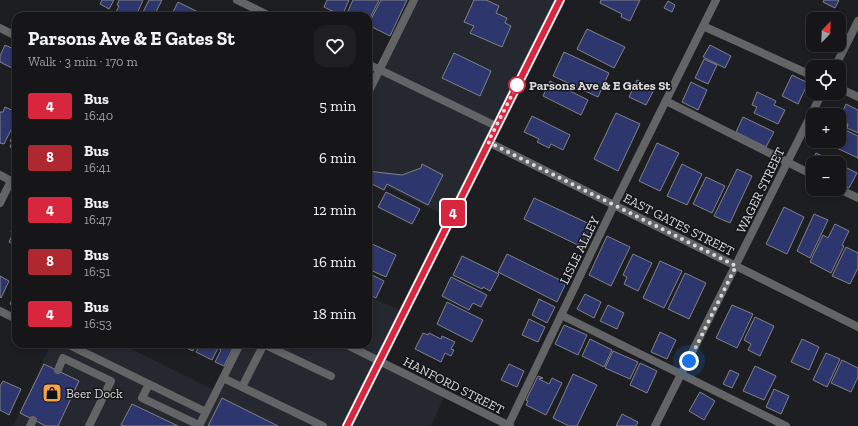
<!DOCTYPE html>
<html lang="en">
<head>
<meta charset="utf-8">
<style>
	:root { --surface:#161619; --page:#1f1f22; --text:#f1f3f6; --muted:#9e9fa2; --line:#353538 }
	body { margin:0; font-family:"Zilla Slab",serif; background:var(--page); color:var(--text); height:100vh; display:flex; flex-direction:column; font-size:15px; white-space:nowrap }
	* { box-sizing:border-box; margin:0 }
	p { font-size:13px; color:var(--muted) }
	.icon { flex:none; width:22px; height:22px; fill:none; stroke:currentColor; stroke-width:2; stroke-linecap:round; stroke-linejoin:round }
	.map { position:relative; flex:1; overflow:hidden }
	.panel { position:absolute; left:12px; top:12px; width:360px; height:336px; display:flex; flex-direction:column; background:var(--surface); border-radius:12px; box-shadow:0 2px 6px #0003,0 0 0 1px var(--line) }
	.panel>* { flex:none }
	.badge { padding:0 8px; border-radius:3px; font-size:14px; line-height:26px }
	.needle { width:26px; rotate:23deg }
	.tools { position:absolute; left:806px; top:12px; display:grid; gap:8px }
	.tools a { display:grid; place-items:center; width:40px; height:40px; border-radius:8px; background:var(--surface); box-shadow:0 2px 6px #0003,0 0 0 1px var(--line); font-size:20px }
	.you { position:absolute; width:20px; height:20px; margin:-10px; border:3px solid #fff; border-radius:50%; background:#1a73e8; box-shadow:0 0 0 6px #1a73e833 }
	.map>.badge { position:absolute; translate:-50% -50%; box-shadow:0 0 0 2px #fff }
	.round { display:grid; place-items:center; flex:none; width:42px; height:42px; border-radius:12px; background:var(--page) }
	.head { display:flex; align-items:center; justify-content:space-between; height:68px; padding:0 16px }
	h1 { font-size:19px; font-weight:700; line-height:30px }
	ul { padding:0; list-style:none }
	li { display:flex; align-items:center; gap:12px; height:52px; padding:0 16px }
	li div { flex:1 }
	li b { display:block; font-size:15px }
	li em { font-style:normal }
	li .badge { min-width:44px; font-weight:700; text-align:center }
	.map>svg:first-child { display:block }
	.built { fill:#262830 }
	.building { fill:#2e376d; stroke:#818286 }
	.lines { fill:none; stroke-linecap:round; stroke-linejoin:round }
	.service { stroke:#636465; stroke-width:8 }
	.minor { stroke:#636465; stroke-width:8 }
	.primary { stroke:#aaabae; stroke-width:10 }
	.line-casing { stroke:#fff; stroke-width:9 }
	.line { stroke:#d7263d; stroke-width:6 }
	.walk { stroke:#dadadc; stroke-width:4; stroke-dasharray:0 7.2 }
	.stop-dot { fill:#fff; stroke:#d7263d; stroke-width:2 }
	.labels { text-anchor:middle; stroke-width:3; stroke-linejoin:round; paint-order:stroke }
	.stop-label { font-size:13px; font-weight:bold; fill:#dadadc; stroke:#141518; text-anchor:start }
	.street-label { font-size:13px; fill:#dadadc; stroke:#141518 }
	.poi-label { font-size:13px; fill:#dadadc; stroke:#141518; text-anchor:start }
</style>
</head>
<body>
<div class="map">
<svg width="858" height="426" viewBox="0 0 858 426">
	<rect width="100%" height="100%" fill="#1d1e21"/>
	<path class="built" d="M414,0H560L450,218L368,178V93Z
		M368,296L404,312L379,361L446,392L431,426H13L51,344H121L220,393L243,344H368Z"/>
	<path class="building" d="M102,0H114L109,9L100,4Z
		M119,0H143L136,16L133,14L132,16H114L119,6L117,5Z
		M149,0H162L154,16H141Z
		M327,0H349L342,16L324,7Z
		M353,0H379L368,22V16L346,15Z
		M381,0H407L390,36L368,25Z
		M474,0H486L499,6L496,13L507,18L505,23L511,26L502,47L470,33L474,26L464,22Z
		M601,0H640L630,21L621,17L622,14L600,3Z
		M824,0H839L835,8L823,2Z
		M668,1L675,5L672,12L664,8Z
		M178,2L198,12L196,16H171Z
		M587,29L625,47L614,68L577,49Z
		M5,45L16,50V60L12,68L0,62V56Z
		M710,45L731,56L725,68L703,57Z
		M564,52L609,73L598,97L553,76Z
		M454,53L491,71L480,96L442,78Z
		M704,59L717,65L708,84L695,78Z
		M792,75L808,83L798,104L782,96Z
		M637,80L655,88L646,105L629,97Z
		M550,81L588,100L581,115L543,96Z
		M691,82L707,90L698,110L682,102Z
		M757,92L776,101L774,105L785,110L778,124L754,113L757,107L752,105Z
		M846,104L858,110V133L847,128L848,124L839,120Z
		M5,107L14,111L11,116L16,120L4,144L0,143V112H3Z
		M616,113L640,124L618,171L594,159Z
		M532,116L570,135L563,150L551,144L549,148L537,142L539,139L524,132Z
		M743,117L774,132L766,147L736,132Z
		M839,127L858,136V158L826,143L827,141H839Z
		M16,130V150L10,147L12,142L10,141Z
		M657,143L679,153L660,191L639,181Z
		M816,153L836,163H813V171L808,169Z
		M422,164L443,175L428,205L387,184L384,190L368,182V171L402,175L421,168Z
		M682,164L702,174L687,205L667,196Z
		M839,164L857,173L849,188L839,183Z
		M737,169L752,176L730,223L714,216Z
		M706,177L725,186L712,213L693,204Z
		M386,192L420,209L412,224L378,207Z
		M534,198L596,227L586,249L524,219Z
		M784,207L804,217L787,254L766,244Z
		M814,214L828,220L810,258L797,251Z
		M16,220V246L9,242L13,233L11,232Z
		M835,224L849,231L842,245L844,246L831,273L810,262L823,235L828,238Z
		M607,236L630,247L611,286L589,275Z
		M368,242L396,255L386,277L368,269Z
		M846,247L858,253V268L850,284L832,276Z
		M507,254L566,283L557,302L498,272Z
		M633,254L652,263L638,291L624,284L627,277L623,275Z
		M462,256L499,274L490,291L483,287L482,289L453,275Z
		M660,261L682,271L664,308L643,298Z
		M368,273L384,281L376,298L368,294Z
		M685,273L706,283L689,319L668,309Z
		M0,276L9,281L1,298L0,297Z
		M451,277L487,295L481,307L473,303L469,310L442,296Z
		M16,291V307L10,304Z
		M585,294L601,302L594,318L577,309Z
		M539,299L555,307L547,323L532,315Z
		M447,302L483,320L472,342L437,324Z
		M608,305L624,313L617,329L600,321Z
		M732,305L753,314L737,348L716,338Z
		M755,317L774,326L760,356L748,350L751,344L744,340Z
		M529,319L545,327L538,342L522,335Z
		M564,325L587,335L578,355L555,344Z
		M660,332L676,340L667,359L651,352Z
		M423,333L428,335L429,333L441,339L442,336L455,342L451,349L454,350L451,356L445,353L441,362L415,349Z
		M590,339L612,350L604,367L582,356Z
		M802,339L819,347L809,370L791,362Z
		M178,344H196L193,351Z
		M200,344H235L224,366L215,362L221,350L218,348L212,360L196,352Z
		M613,351L638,362L630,379L605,368Z
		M826,353L840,359L827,387L813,380Z
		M842,360L858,368V377L851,392L831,383Z
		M640,363L657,371L647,393L630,385Z
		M44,364L79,381L58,426H46L20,413Z
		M509,364L524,371L517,387L501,380Z
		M755,366L776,376L764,400L743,391Z
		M730,370L739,374L732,388L723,384Z
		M573,374L597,385L577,426H569L553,418Z
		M538,376L543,378L539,379L549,384L552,378L562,383L546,415L526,405L528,401L526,400Z
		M3,381L21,389L9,415L0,410V386Z
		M774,389L789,396L781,414L766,407Z
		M700,392L715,401L704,420L689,411Z
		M222,398L278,426H208Z
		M132,404L178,426H124L121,425Z
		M622,414L638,422L636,426H616Z"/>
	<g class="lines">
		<path class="service" d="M703,26L813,76
			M0,28L16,36
			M839,88L858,97
			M368,93L414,0
			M666,101L813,175
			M839,189L858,198
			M0,311L16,319
			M561,315L786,426
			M67,344L206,412
			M263,344L331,376
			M58,370L63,358L111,381L89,426
			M223,378L323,426
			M149,384L142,398L199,425
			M242,387L264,344
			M30,426L33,420
			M199,426L240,344
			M508,426L614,205L716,0"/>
		<path class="minor" d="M237,0L270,16
			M368,64L496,126
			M835,67L858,21
			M488,142L858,327
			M0,175L15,183
			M0,203L11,181
			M345,344L510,426
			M655,426L822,93"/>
		<path class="primary" d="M347,426L560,0"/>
	</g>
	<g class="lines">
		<g class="line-casing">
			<path id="line" d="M347,426L560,0"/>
		</g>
		<use href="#line" class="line"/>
		<path class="walk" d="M517,85L488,142L736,266L689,361"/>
	</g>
	<defs>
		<g id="shop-square" transform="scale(1)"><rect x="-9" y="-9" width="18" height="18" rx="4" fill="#f7a149" stroke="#141518"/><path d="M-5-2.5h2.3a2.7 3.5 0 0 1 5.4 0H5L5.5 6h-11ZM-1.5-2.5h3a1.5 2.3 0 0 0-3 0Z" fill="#111"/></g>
	</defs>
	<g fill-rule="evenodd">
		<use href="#shop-square" x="52" y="393"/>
	</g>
	<circle class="stop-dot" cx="517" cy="85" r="8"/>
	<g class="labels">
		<g class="stop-label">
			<text x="529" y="90">Parsons Ave &amp; E Gates St</text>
		</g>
		<g class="street-label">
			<text transform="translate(760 190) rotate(-64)" y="5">WAGER STREET</text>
			<text transform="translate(679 224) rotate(27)" y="5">EAST GATES STREET</text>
			<text transform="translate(579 250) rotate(-64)" y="5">LISLE ALLEY</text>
			<text transform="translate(454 385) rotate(27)" y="5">HANFORD STREET</text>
		</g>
		<g class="poi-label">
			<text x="66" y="398">Beer Dock</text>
		</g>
	</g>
</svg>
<div class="tools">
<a><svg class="needle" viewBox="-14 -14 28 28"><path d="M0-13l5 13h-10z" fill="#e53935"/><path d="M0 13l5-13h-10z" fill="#9e9fa2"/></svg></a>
<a><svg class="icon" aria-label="locate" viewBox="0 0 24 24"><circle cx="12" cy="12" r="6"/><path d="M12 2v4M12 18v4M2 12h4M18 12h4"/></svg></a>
<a>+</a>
<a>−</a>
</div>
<div class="you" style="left:689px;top:361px"></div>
<b class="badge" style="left:453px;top:213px;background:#d7263d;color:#fff">4</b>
<section class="panel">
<div class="head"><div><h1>Parsons Ave &amp; E Gates St</h1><p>Walk · 3 min · 170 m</p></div><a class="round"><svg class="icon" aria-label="heart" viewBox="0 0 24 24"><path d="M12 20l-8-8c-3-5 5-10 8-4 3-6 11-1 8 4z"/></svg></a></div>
<ul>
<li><span class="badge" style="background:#d7263d;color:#fff">4</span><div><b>Bus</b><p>16:40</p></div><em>5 min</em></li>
<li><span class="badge" style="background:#af272f;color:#fff">8</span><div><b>Bus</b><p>16:41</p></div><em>6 min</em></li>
<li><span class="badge" style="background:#d7263d;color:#fff">4</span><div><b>Bus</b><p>16:47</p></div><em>12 min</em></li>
<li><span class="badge" style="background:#af272f;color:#fff">8</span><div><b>Bus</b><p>16:51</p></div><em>16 min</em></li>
<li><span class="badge" style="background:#d7263d;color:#fff">4</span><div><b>Bus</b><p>16:53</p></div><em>18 min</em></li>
</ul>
</section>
</div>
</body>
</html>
